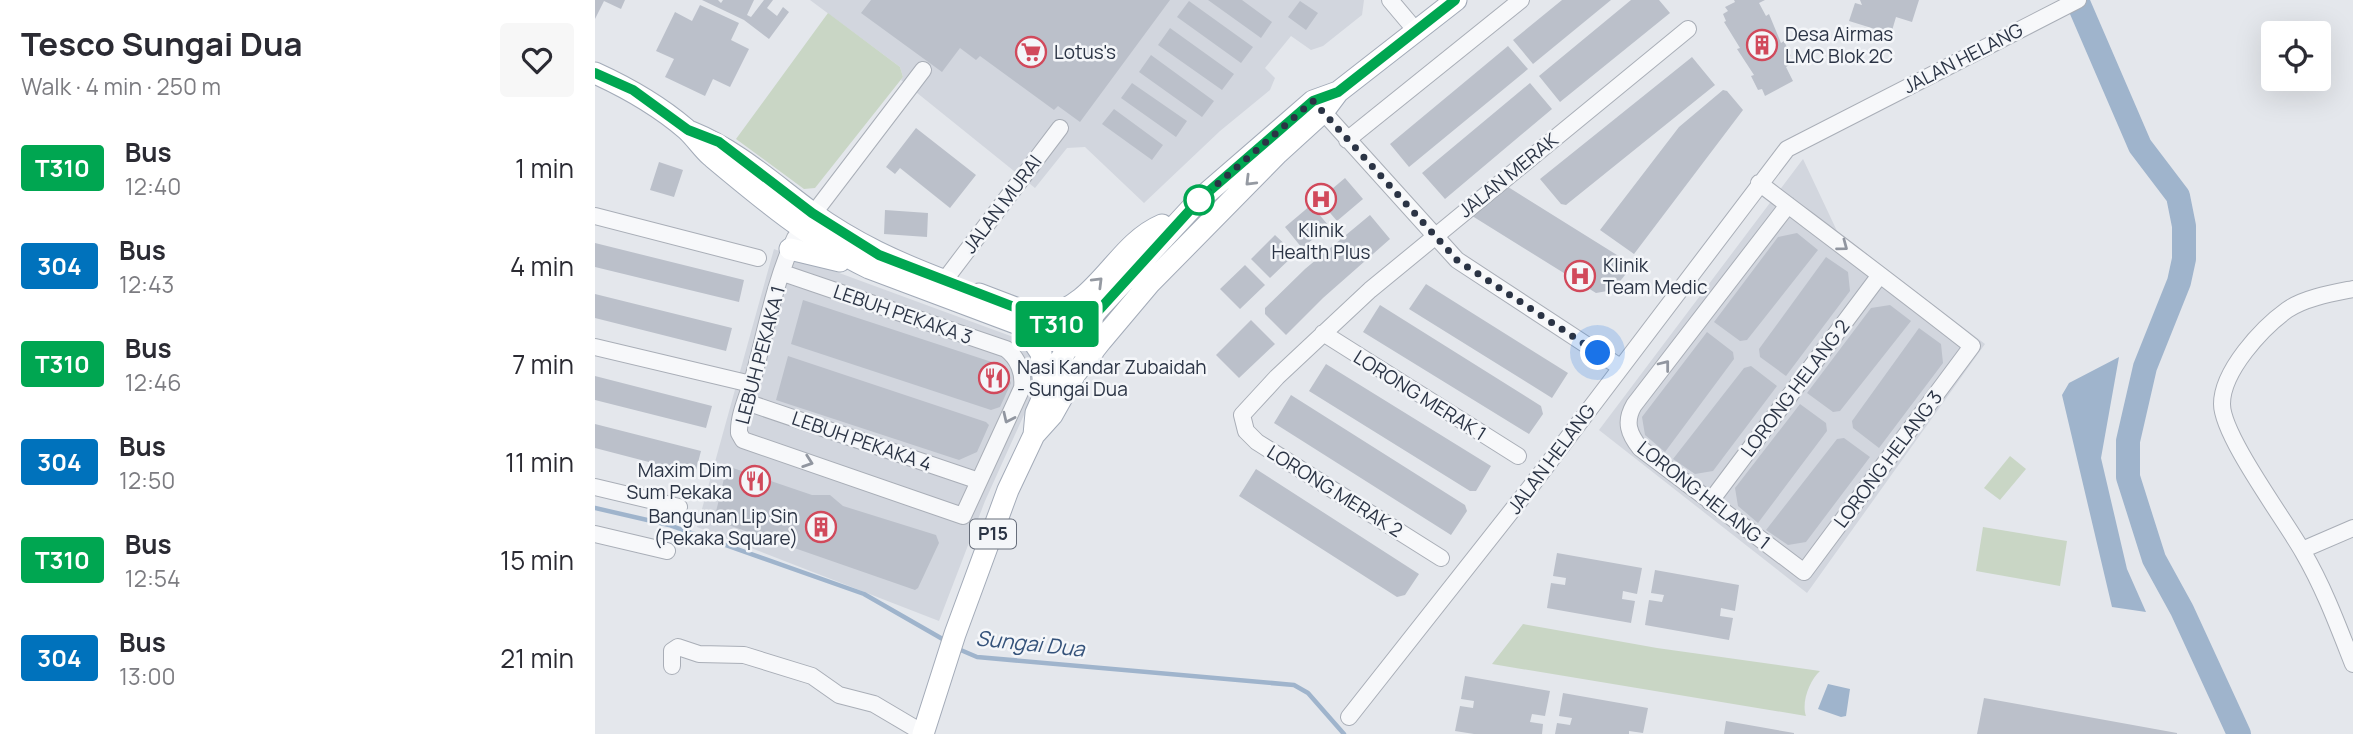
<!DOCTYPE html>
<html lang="en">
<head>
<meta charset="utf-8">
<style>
	:root { --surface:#fff; --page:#f7f7f7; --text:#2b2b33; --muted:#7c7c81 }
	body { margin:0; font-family:Manrope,sans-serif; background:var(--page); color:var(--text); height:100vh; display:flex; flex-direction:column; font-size:26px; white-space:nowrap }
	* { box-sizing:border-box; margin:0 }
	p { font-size:23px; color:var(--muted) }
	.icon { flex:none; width:38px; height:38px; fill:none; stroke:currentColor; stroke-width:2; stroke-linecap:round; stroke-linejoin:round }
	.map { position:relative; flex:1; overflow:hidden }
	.details { display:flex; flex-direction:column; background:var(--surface); width:595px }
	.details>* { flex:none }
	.badge { padding:0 14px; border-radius:5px; font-size:24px; line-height:46px }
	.buttons { position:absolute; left:1666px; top:21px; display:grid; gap:14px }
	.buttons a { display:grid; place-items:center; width:70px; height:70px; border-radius:7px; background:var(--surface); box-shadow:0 7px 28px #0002; font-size:35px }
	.you { position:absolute; width:35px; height:35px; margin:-18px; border:5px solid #fff; border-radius:50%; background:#1a73e8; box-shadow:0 0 0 10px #1a73e833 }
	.map>.badge { position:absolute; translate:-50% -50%; box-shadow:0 0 0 4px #fff }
	.round { display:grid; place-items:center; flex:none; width:74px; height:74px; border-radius:7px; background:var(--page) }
	.overview { display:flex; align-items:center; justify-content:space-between; height:119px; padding:0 21px }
	h1 { font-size:33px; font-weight:700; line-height:52px }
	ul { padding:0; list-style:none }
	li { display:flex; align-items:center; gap:21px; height:98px; padding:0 21px }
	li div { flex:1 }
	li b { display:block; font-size:26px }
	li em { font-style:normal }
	li .badge { min-width:77px; font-weight:700; text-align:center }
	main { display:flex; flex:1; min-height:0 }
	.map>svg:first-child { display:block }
	.built { fill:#d2d6de }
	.green { fill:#c9d6c5 }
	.water { fill:#9fb4cc }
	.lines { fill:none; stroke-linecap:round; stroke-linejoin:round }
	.stream { stroke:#9fb4cc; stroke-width:4.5 }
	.river { stroke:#9fb4cc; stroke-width:24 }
	.building { fill:#bbc0ca }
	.minor-casing { stroke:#a9aeb7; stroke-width:18 }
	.major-casing { stroke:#a3abb8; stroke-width:23 }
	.minor { stroke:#f7f8fa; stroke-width:16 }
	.major { stroke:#fff; stroke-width:21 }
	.oneway { stroke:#959aa2 }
	.oneway2 { stroke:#9196a0 }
	.line-casing { stroke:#fff; stroke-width:16 }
	.line { stroke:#00a651; stroke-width:10 }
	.walk { stroke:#2b3445; stroke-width:7; stroke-dasharray:0 12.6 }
	.stop-dot { fill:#fff; stroke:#00a651; stroke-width:3.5 }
	.labels { text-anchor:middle; stroke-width:5; stroke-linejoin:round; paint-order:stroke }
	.shield { fill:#f4f6f9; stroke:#676e7b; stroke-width:2 }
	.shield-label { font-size:18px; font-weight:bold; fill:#2b3445 }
	.poi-label { font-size:19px; fill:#2b3445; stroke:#f4f6f9; text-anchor:start }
	.street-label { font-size:19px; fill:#2b3445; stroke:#f4f6f9 }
	.water-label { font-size:21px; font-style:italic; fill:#34527a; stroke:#f4f6f9 }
</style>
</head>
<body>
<main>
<section class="details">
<div class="overview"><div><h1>Tesco Sungai Dua</h1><p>Walk · 4 min · 250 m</p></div><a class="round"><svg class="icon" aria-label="heart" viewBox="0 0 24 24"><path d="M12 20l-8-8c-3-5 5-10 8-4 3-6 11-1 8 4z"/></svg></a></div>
<ul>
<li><span class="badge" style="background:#00a651;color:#fff">T310</span><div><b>Bus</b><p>12:40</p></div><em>1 min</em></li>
<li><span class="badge" style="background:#0072bc;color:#fff">304</span><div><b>Bus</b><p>12:43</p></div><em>4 min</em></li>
<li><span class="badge" style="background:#00a651;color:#fff">T310</span><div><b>Bus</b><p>12:46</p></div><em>7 min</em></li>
<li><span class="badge" style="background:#0072bc;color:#fff">304</span><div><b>Bus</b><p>12:50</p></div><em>11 min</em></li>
<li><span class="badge" style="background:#00a651;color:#fff">T310</span><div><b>Bus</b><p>12:54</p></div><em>15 min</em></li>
<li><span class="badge" style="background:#0072bc;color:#fff">304</span><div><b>Bus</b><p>13:00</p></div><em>21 min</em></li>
</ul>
</section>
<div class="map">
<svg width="1758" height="734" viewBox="0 0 1758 734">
	<rect width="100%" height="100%" fill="#e4e7ec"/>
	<path class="built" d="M215,0H769L767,15L728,46L716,50L696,36L670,68L680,78L675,90L625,131L549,203L490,147L472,148L440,188L306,80L308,77L305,67Z
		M1208,159L1242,231L1390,344L1212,593L1004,430Z
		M179,249L421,338L438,360L442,386L390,501L344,621L102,527Z"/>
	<path class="green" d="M233,13L305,67L308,77L220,188L209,189L141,139Z
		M1415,456L1431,469L1405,500L1389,488Z
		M1388,527L1472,541L1465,586L1381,571Z
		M928,624L1062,648L1225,671C1215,680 1206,702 1211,716L897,664Z"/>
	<path class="water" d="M1524,357L1506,458L1532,569L1551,612L1517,607L1467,395L1474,383Z
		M1233,684L1255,689L1251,716L1246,717L1223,709Z"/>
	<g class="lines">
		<path class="stream" d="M0,508L74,525L269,594L351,641
			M361,648L382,657L699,685L713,693L749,734"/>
		<path class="river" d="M1482,0L1545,146L1583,196L1589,226V259L1584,282L1550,367L1533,441V477L1559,559L1587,610L1644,734"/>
	</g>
	<path class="building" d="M0,0H30L26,9L9,1L0,19Z
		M107,0H123L126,3L128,0H159L152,15L156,17L169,0H178L172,8L182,16L188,7L194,12L174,39L149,20Z
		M276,0H575L485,122L463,106L459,110L385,56L381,60L365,48L347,72L266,13Z
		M613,0H647L677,22L666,38Z
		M967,0H1016L938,64L918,40Z
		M1036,0H1064L1075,13L965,102L944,76Z
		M1139,0H1170L1164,3L1171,16L1174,14L1186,43L1189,41L1196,56L1193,58L1196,64L1191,67L1198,81L1170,96L1167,89L1163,90L1156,76L1159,75L1142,49L1145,48L1129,22L1131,21L1128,14L1133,11L1130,7L1140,2Z
		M1265,0H1324L1317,22L1301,17L1296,34L1254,21L1260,3L1267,5Z
		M594,1L658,47L646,63L582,17Z
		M705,1L723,13L711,30L693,17Z
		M105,5L144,23L136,40L154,49L135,87L118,79L110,96L70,77L79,59L61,51L80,12L97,21Z
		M575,28L639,74L627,90L563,45Z
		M913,46L933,69L814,167L795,144Z
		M556,55L619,101L607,117L544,72Z
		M1097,57L1120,85L971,205L966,204L945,179Z
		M537,83L592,121L581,137L526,98Z
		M935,83L957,109L850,199L827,173Z
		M1128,90L1132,91L1148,110L1039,254L1005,230L1084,127Z
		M519,109L568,145L557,160L507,124Z
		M321,128L381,175L355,208L305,168L300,174L291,167Z
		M64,162L88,170L79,197L55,190Z
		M750,178L768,199L742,221L724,200Z
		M910,185L1038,265L1018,290L1001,293L874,214Z
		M716,205L734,226L707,248L690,227Z
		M290,210L333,213L332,237L289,234Z
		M775,215L795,239L728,298L691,335L670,314V308L710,269Z
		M1202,233L1223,250L1152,340L1145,341L1119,322L1183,237Z
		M680,235L700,254L675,278L656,259Z
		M0,243L149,280L144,302L0,267Z
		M1231,257L1253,272L1255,291L1191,376L1165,357L1164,349Z
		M650,265L670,285L645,309L625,289Z
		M831,284L973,373L957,398L814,309Z
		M0,294L137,328L131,351L0,318Z
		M208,300L409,366L416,383L405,407L396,410L196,344Z
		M785,305L946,406L948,414L934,434L768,332Z
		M1295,305L1316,321L1245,411L1238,412L1212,393L1276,308Z
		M656,320L680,344L644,378L621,355Z
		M1324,328L1346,344L1348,363L1284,448L1258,428L1257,421Z
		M1112,332L1138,352L1139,359L1070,452L1050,435L1047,417Z
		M193,356L391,422L394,425L382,452L364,460L181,400Z
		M731,364L896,466L881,491H875L714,391Z
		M1156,366L1182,386L1118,471L1100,474L1078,459L1149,368Z
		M0,376L117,406L111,428L0,400Z
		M696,395L870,505L872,511L856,535L679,423Z
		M1205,404L1231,423L1232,431L1163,523L1143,506L1140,488Z
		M0,424L106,451L100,474L0,448Z
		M1249,438L1275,457L1211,542L1193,545L1171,530L1242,439Z
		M132,466L217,495H235L248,506L341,535L344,543L323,588L320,590L119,520Z
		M661,469L824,574L810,595L802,597L644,496Z
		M962,553L1047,568L1042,594L1028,591L1027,599L1040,601L1036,623L952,608L956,583L970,585L971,578L958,576Z
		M1060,570L1144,585L1140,611L1126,608L1125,616L1138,618L1134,640L1050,625L1054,600L1067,602L1069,595L1056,593Z
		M870,676L955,691L950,716L937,714L935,722L948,724L947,734H879L860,731L865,706L878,708L879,701L866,699Z
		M968,693L1053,708L1048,733L1034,731V734H960L962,723L975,725L977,718L964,716Z
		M1389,698L1582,733V734H1382Z
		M1131,721L1199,733V734H1129Z"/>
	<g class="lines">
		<g class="minor-casing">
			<path id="minor" d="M795,0L822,32
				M722,105L862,260L1025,367
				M752,140L926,0
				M1164,183C1235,237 1307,291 1377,346L1209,572L1045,448C1034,434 1029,422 1039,405L1193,205
				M0,216L163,258
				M188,273L411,349C423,358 429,373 427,388L368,516L148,440L144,433C143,415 154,393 159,375C171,330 180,280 200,238L328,70
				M349,281L465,128
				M1758,289C1738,293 1709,298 1692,310C1667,328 1627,371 1627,404C1627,436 1690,520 1708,552C1729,588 1743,626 1758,664
				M728,333L923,456
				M0,347L156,384
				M151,402L384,481
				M0,487L84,507
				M1115,502L1285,275
				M0,534L72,551
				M1707,550L1758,528
				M846,558L662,442L651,431L647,415L682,377L775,290L1093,29
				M77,666V651L83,647L104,654L149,655L217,676L244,695L279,704L328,733
				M754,717L937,485L1192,149L1483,0"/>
		</g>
		<g class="major-casing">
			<path id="major" d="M0,73C33,88 63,105 91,129C100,137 107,148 116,156C165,197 216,240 274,268L498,352
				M96,132C141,150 177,183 216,212C260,244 303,263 353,282
				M195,249L245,261
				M384,294L465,325
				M447,317C503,307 520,245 567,225
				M428,326L446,353L449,390
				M439,435L441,413L461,368L475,343L503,309L605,199L718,101L743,92
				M328,734L360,634L413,490L439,435L457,415L480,374L506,341L554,284L683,153L728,112L743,92L861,0"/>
		</g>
		<use href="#minor" class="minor"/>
		<use href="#major" class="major"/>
	</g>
	<defs><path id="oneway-chevron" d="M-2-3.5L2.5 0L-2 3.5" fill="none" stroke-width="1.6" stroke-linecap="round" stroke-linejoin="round" transform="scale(1.75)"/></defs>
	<g class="oneway">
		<use href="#oneway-chevron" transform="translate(655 181) rotate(135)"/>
		<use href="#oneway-chevron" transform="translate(503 282) rotate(-45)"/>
	</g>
	<g class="oneway2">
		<use href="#oneway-chevron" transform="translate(1248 246) rotate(37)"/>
		<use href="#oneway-chevron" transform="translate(1070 365) rotate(-52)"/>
		<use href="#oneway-chevron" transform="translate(413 418) rotate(115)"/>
		<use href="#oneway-chevron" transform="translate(213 462) rotate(19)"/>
	</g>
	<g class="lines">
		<g class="line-casing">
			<path id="line" d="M0,73L38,90L93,130L124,142L217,213L284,255L484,332L605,199L718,101L743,92L860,0"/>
		</g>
		<use href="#line" class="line"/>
		<path class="walk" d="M604,200L718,101L862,260L1003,353"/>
	</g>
	<defs>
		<g id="building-ring" transform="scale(1.575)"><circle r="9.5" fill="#f4f6f9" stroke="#d1495b" stroke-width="1.5"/><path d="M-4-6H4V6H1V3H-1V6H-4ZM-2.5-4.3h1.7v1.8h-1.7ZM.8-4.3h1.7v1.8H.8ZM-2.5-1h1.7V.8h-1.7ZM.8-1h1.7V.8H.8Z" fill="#d1495b"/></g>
		<g id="supermarket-ring" transform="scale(1.575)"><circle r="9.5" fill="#f4f6f9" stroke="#d1495b" stroke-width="1.5"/><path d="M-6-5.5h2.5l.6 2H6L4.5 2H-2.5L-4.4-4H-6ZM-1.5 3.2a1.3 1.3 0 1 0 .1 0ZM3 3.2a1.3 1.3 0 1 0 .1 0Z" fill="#d1495b"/></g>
		<g id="hospital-ring" transform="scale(1.575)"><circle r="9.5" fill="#f4f6f9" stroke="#d1495b" stroke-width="1.5"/><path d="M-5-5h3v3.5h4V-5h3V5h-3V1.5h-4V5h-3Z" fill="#d1495b"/></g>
		<g id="restaurant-ring" transform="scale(1.575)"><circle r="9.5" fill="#f4f6f9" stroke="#d1495b" stroke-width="1.5"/><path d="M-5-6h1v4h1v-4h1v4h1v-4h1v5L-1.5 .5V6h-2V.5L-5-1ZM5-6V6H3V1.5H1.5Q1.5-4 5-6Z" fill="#d1495b"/></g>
	</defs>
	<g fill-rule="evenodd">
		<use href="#building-ring" x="1167" y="45"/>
		<use href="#supermarket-ring" x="436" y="52"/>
		<use href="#hospital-ring" x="726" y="199"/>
		<use href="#hospital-ring" x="985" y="276"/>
		<use href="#restaurant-ring" x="399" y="378"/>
		<use href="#restaurant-ring" x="160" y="481"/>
		<use href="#building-ring" x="226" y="527"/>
	</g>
	<circle class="stop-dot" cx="604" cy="200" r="14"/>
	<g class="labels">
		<rect class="shield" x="375" y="519.5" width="46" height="29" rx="5"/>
		<g class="shield-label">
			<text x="398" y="540">P15</text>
		</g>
		<g class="poi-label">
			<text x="1190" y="41">Desa Airmas<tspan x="1190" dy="22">LMC Blok 2C</tspan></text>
			<text x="459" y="59">Lotus's</text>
			<text x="726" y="237" text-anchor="middle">Klinik<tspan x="726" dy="22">Health Plus</tspan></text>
			<text x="1008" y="272">Klinik<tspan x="1008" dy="22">Team Medic</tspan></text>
			<text x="422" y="374">Nasi Kandar Zubaidah<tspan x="422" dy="22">- Sungai Dua</tspan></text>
			<text x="137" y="477" text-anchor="end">Maxim Dim<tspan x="137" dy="22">Sum Pekaka</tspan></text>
			<text x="203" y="523" text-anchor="end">Bangunan Lip Sin<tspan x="203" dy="22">(Pekaka Square)</tspan></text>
		</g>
		<g class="street-label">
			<text transform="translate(1368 58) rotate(-27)" y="7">JALAN HELANG</text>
			<text transform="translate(913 175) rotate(-39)" y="7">JALAN MERAK</text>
			<text transform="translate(407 204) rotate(-53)" y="7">JALAN MURAI</text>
			<text transform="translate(308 314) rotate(19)" y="7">LEBUH PEKAKA 3</text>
			<text transform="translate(165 355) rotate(-75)" y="7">LEBUH PEKAKA 1</text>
			<text transform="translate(1200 388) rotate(-53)" y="7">LORONG HELANG 2</text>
			<text transform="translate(825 395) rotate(32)" y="7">LORONG MERAK 1</text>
			<text transform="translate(267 441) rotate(19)" y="7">LEBUH PEKAKA 4</text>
			<text transform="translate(956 459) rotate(-53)" y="7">JALAN HELANG</text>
			<text transform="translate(1293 459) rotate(-53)" y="7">LORONG HELANG 3</text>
			<text transform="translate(740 491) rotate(32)" y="7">LORONG MERAK 2</text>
			<text transform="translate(1109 495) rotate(38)" y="7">LORONG HELANG 1</text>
		</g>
		<g class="water-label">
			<text transform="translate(435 644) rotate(6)" y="7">Sungai Dua</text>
		</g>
	</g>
</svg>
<div class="buttons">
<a><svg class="icon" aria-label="locate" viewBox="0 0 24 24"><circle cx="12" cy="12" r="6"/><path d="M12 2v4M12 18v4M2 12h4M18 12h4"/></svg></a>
</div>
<div class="you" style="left:1003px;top:353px"></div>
<b class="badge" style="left:462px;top:324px;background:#00a651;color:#fff">T310</b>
</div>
</main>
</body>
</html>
